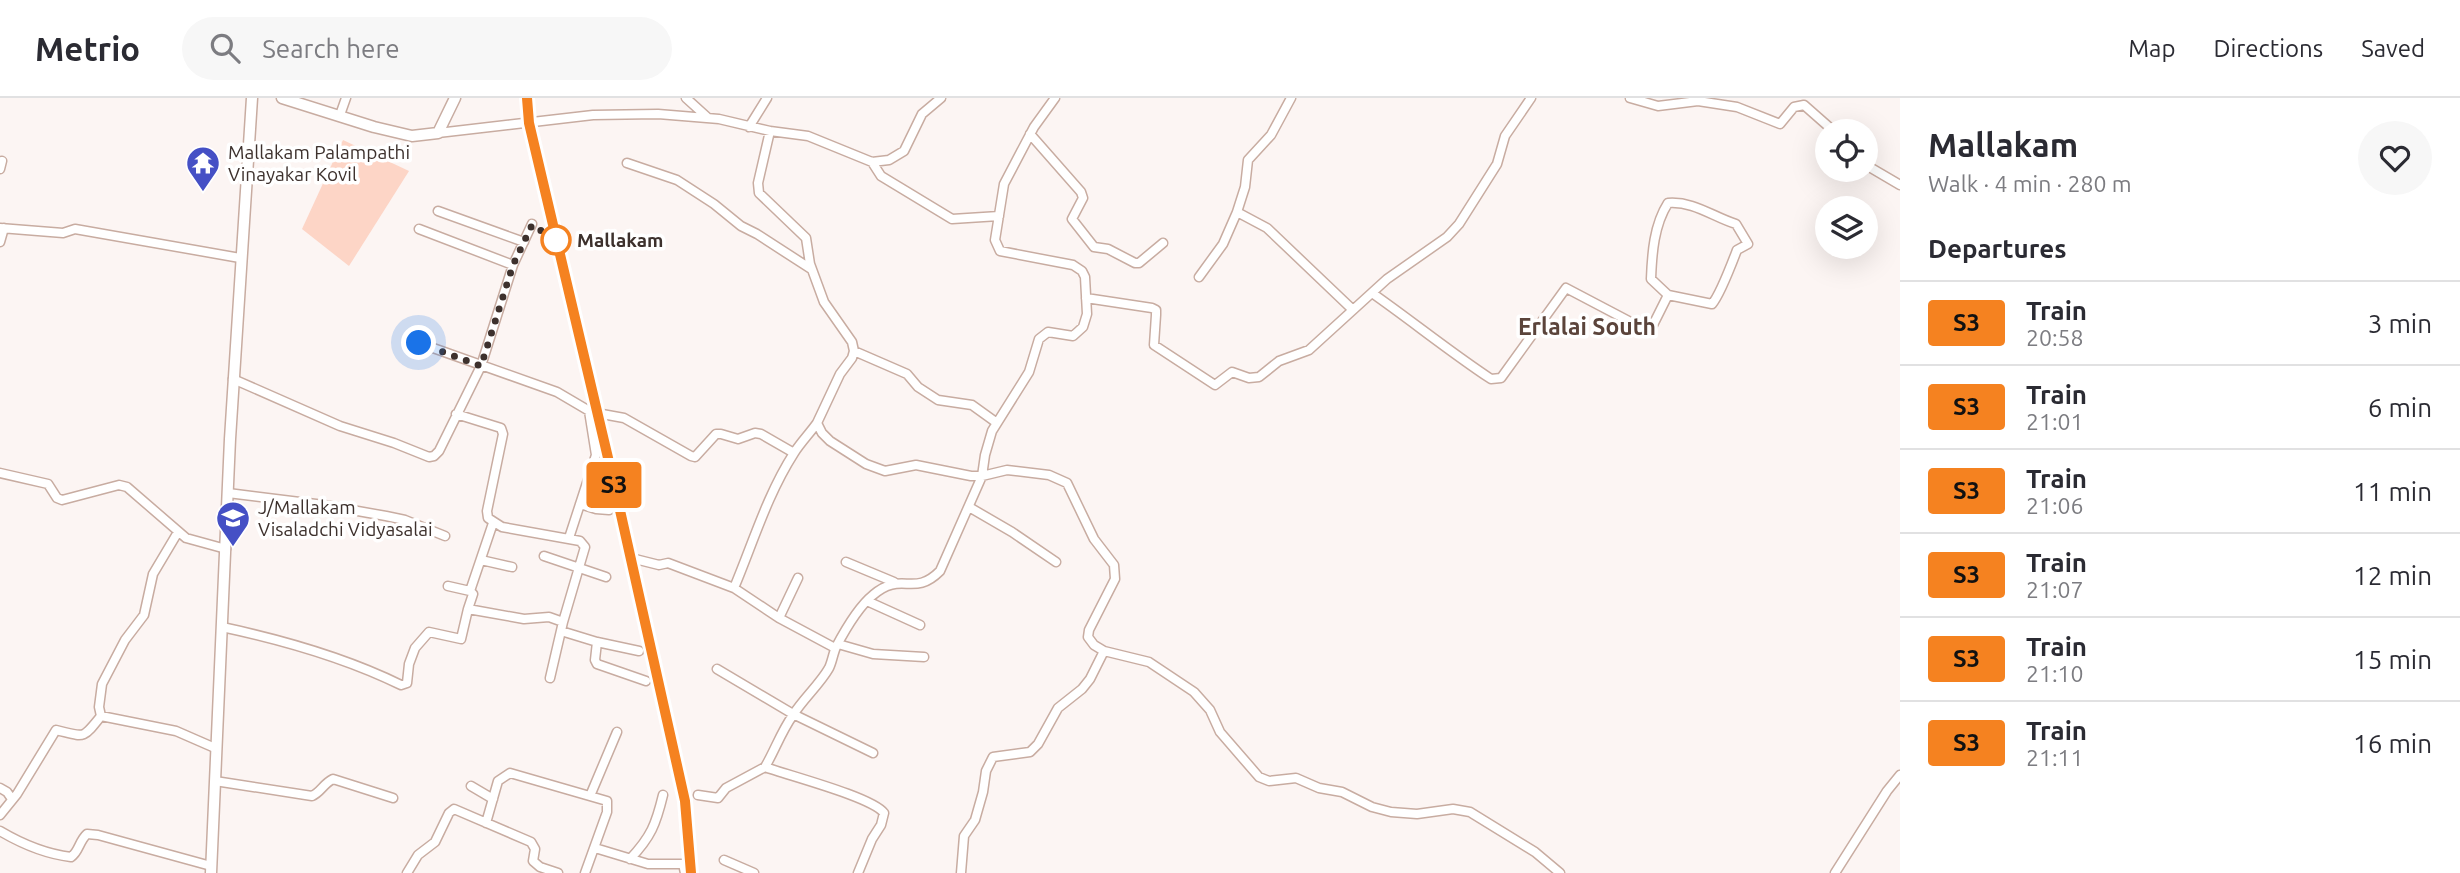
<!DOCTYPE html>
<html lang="en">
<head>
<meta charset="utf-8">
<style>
	:root { --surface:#fff; --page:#f7f7f7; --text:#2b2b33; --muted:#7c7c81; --line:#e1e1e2 }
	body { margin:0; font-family:Ubuntu,sans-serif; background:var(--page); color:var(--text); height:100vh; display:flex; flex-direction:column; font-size:26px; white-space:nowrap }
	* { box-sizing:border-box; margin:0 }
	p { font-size:23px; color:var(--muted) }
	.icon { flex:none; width:38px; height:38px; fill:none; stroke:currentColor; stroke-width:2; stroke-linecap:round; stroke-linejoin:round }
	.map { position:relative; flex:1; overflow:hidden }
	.panel { display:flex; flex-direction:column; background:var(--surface); width:560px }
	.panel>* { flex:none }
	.badge { padding:0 14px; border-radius:5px; font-size:24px; line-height:46px }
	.controls { position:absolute; left:1815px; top:21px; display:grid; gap:14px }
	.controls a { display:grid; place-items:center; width:63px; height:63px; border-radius:50%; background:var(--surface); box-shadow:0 7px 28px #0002; font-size:35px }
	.you { position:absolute; width:35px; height:35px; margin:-18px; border:5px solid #fff; border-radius:50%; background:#1a73e8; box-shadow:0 0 0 10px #1a73e833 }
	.map>.badge { position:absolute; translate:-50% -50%; box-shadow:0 0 0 4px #fff }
	h2 { padding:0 28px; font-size:26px; line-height:63px }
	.round { display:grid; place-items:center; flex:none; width:74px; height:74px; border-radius:37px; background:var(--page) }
	.headline { display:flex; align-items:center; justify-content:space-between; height:119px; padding:0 28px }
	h1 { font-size:33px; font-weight:700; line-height:52px }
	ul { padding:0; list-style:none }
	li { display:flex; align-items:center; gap:21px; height:84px; padding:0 28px; border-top:2px solid var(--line) }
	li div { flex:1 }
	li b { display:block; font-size:26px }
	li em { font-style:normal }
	li .badge { min-width:77px; font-weight:700; text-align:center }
	header { display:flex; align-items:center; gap:42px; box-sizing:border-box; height:98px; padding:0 35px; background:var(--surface); border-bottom:2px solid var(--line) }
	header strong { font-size:33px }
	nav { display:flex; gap:38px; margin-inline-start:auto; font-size:24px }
	.search { width:490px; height:63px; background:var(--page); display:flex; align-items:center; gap:18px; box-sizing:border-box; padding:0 24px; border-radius:38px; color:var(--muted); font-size:26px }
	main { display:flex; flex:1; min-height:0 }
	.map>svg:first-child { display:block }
	.green { fill:#fdd5c6 }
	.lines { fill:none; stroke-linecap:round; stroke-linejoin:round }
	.minor-casing { stroke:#c8aca1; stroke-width:11 }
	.major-casing { stroke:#c8aca1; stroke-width:13 }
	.minor { stroke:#fff; stroke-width:8 }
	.major { stroke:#fff; stroke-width:10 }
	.rail { stroke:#544945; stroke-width:2 }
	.line-casing { stroke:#fff; stroke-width:16 }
	.line { stroke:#f58220; stroke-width:10 }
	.walk { stroke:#3d312d; stroke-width:7; stroke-dasharray:0 12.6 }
	.stop-dot { fill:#fff; stroke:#f58220; stroke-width:3.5 }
	.labels { text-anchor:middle; stroke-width:7; stroke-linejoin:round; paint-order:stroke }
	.poi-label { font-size:19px; fill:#3d312d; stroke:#fff; text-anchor:start }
	.stop-label { font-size:19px; font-weight:bold; fill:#3d312d; stroke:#fff; text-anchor:start }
	.quarter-label { font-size:23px; font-weight:bold; fill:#5b443b; stroke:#fff }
</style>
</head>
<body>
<header>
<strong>Metrio</strong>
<div class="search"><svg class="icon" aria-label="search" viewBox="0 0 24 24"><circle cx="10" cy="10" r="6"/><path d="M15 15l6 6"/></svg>Search here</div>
<nav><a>Map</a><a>Directions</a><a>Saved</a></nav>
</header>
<main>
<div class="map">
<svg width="1900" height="775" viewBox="0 0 1900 775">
	<rect width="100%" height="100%" fill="#fcf5f3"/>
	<path class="green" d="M343,42L409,73L349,168L302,131Z"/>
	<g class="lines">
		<g class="minor-casing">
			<path id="minor" d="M686,0L707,19
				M1630,0L1658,8L1698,3L1737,9L1780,26L1794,9L1804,7L1829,29V33
				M340,17L346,0
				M749,29L767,0
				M770,33L758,85L759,95L806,140L810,166L824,204L852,244L854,253L852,260L840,276L817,325L822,335L830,343L866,366L885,373L916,367L971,378H982L1007,372L1049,377L1067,385L1094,441L1114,467L1115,481L1089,532L1088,539L1094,547L1104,553L1149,564L1194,594L1210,612L1220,634L1259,679L1269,683L1296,680L1319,690L1342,694L1372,709L1391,714L1417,716L1453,711L1470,714L1535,754L1560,775
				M438,35L593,17L658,16L719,21L770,33L808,38L872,64L889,62L904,53L922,16L941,0
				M1030,36L1081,94L1083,100L1072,121L1094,149L1108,151L1135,165H1139L1163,145
				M872,64L881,78L952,121L999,118
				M627,65L677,82L714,106L741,128L757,136L811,171
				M1866,67L1900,87
				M0,71L2,63
				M438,113L524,144
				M1237,114L1267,130L1353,212
				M0,130L63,135L75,131L240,160
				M419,131L513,167
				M0,144L4,130
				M1199,179L1223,146L1237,114L1245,89L1248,62L1271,37L1291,0
				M1372,195C1412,223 1450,254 1491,281L1501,280L1566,190L1644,231L1652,229L1668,197L1651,181C1652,155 1654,127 1668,105C1694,103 1713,119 1736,126L1748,146L1737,152C1732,165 1720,197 1712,206L1668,197
				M1086,200L1152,210L1156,212V217L1154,247L1215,287L1232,274L1249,280L1259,279L1279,263L1309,252L1387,181L1447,139L1459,126L1497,66L1505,38L1531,0
				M419,245L557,294L591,314L624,320L691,358L695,359L716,336H721L738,341L755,335L761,336L794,355
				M854,253L907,276L918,289L938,302L972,307L997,325
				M233,281L340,328L394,345L429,359L434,358L439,353L481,268L513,167L532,126
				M456,316L501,330L503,336L487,413L488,420L502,429L580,443L585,449L563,524L550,580
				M0,375L48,386L57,400L62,402L119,387L127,389L186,440L226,451
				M228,395L324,407L386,418L405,422L445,438
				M580,406L596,411L609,412
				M969,409L1012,434L1056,464
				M569,440L596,357L589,313
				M544,458L606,479
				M635,461L659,467L668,465L734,490L779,520L835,550
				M481,462L512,469
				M846,464L894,484
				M448,488L470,493L473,496L468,511L524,521L549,519L563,524
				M734,490C753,445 767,397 794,355C801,344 810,335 817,325
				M470,493L493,425
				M867,503L920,527
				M779,520L798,480
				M222,529C283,542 344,559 401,587L407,585L409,566L415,550L429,534L461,541L468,511
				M561,533L597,544L639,553
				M597,544L595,562L597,566L646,583
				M838,546L873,556L924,559
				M717,571L793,616L873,655
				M101,618L99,609L102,586L125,542L144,517L153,476L178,434
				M765,669C790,678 872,699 884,715L881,727L872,741L858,775
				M215,683L312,698C321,694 323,686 333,681L393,700
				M471,688L493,701
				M0,690L7,694L12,701
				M698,697L718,700L726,690L765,669C775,652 781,634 793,617C803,601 820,586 829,570C832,564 833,556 836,549C845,532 858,509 873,497C902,472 913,500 940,473L982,378L985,357L992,333L1029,274L1039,241L1048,234L1073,238L1083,229L1087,216L1085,179L1082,173L1073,167L1000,153L995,142L1004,86L1034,29L1055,0
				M590,698L617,634
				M0,717L17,696L56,632C85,639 82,642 101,618L176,633L215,650
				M486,725L498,683L510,675L607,703V714L585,775
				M0,733C22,746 46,756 71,759C79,754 79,743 87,736L98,737L211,768
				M595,750L648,766H683L685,775
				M630,761C651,739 656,726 663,697
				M724,762L754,775
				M407,775L418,757L435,744L449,715L454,711L531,744L535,751L533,763L540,769L558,775
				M961,775L964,738L975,722L983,694L986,673L993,659L1030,654L1038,646L1058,610L1082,591L1090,581L1104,553
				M1835,775L1887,693L1900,677"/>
		</g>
		<g class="major-casing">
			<path id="major" d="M282,0L374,29L412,38L438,35L455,0
				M211,775L230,341L252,0"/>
		</g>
		<use href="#minor" class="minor"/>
		<use href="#major" class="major"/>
		<path class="rail" d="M527,0L529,25L613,381L685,703L691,775"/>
	</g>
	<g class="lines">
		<g class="line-casing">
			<path id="line" d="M527,0L529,25L613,381L685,703L691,775"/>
		</g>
		<use href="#line" class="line"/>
		<path class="walk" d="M419,245L481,268L513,167L532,127L556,142"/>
	</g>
	<defs>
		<g id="temple-pin" transform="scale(1.75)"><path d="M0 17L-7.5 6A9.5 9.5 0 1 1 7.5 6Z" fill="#4550c5" stroke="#fff"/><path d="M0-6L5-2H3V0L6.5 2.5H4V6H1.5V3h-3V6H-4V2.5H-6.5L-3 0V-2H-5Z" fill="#fff"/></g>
		<g id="school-pin" transform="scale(1.75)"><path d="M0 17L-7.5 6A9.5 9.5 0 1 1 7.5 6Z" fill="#4550c5" stroke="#fff"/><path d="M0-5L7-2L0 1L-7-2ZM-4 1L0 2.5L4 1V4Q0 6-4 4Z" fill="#fff"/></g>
	</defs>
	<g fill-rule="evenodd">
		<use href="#temple-pin" x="203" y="65"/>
		<use href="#school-pin" x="233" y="420"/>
	</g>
	<circle class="stop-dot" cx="556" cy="142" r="14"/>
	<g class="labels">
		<g class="poi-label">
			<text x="228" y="61">Mallakam Palampathi<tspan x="228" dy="22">Vinayakar Kovil</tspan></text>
			<text x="258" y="416">J/Mallakam<tspan x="258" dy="22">Visaladchi Vidyasalai</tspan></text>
		</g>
		<g class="stop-label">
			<text x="577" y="149">Mallakam</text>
		</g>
		<g class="quarter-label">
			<text x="1587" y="237">Erlalai South</text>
		</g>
	</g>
</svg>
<div class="controls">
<a><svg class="icon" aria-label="locate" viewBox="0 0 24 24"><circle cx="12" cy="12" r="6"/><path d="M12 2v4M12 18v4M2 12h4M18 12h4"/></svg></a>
<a><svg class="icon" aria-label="layers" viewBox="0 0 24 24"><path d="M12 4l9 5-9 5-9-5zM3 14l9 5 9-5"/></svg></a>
</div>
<div class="you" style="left:419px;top:245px"></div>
<b class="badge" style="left:614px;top:387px;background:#f58220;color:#111">S3</b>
</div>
<section class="panel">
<div class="headline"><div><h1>Mallakam</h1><p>Walk · 4 min · 280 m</p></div><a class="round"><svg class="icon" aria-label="heart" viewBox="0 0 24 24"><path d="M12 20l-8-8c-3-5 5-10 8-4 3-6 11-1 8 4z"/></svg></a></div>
<h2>Departures</h2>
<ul>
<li><span class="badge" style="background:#f58220;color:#111">S3</span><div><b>Train</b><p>20:58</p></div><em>3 min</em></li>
<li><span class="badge" style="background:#f58220;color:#111">S3</span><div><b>Train</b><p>21:01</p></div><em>6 min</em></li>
<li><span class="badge" style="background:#f58220;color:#111">S3</span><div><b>Train</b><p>21:06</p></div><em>11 min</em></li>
<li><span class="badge" style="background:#f58220;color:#111">S3</span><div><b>Train</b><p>21:07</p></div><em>12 min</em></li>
<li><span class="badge" style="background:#f58220;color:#111">S3</span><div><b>Train</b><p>21:10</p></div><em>15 min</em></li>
<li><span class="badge" style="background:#f58220;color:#111">S3</span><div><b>Train</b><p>21:11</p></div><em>16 min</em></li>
</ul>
</section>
</main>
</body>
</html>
